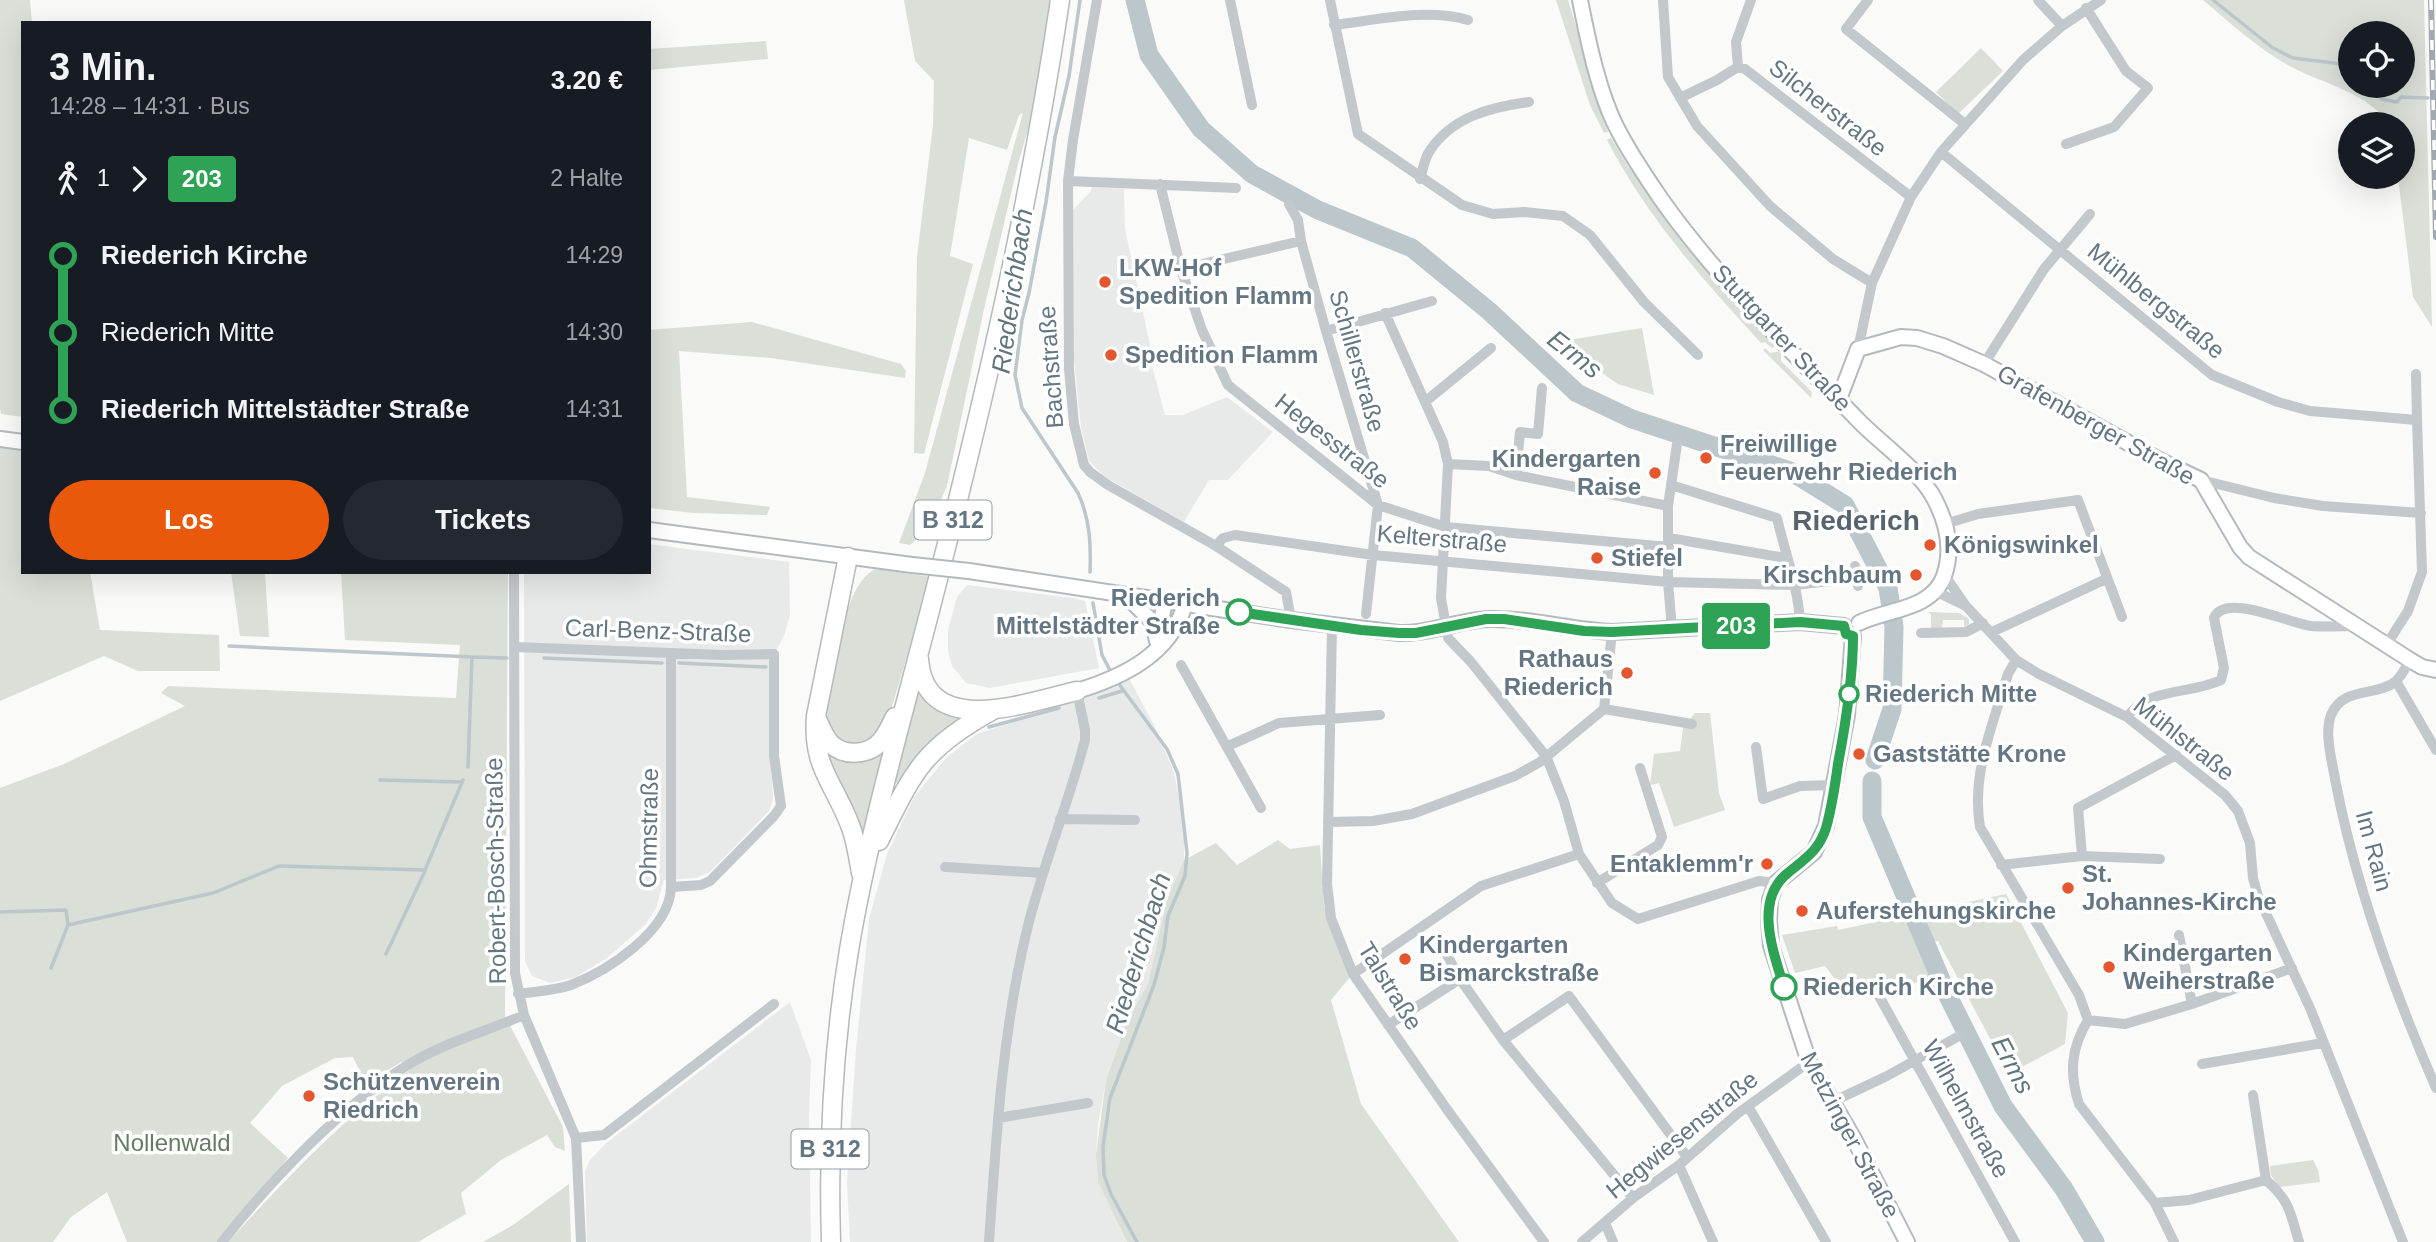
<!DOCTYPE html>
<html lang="de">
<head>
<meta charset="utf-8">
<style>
	:root { --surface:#171b24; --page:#242831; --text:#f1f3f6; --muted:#9ea1a6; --accent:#ea580c }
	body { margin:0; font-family:Arial,sans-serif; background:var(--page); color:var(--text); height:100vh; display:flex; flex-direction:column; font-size:26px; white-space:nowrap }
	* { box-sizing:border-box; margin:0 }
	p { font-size:23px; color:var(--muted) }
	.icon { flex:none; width:38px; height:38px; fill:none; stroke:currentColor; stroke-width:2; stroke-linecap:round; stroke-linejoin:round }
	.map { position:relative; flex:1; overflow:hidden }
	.sheet { position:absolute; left:21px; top:21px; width:630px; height:553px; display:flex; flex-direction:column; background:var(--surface); border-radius:0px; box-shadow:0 7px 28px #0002 }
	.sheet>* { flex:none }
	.badge { padding:0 14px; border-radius:5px; font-size:24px; line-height:46px }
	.controls { position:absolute; left:2338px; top:21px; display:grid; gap:14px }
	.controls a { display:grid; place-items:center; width:77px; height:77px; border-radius:50%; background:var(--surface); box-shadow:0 7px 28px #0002; font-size:35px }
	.map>.badge { position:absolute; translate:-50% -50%; box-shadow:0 0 0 4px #fff }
	.legs { display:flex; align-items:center; gap:10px; height:77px; padding:0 28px; font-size:23px }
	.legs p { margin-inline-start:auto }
	.overview { display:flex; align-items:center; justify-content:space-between; height:119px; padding:0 28px }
	h1 { font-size:38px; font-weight:700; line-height:52px }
	.action { display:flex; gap:14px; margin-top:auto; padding:14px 28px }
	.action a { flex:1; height:80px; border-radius:42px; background:var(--accent); color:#fff; font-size:28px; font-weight:700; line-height:80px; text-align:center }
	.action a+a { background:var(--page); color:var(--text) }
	ul { padding:0 28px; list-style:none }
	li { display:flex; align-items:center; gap:24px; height:77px; font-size:26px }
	li i { display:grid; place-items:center; width:10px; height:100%; margin:0 9px; background:currentColor }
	li i::after { content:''; width:18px; height:18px; margin:-9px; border:5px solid; border-radius:50%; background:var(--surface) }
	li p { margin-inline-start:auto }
	li:first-child i { background:linear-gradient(#0000 50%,currentColor 0) }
	li:last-child i { background:linear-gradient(currentColor 50%,#0000 0) }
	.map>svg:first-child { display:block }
	.built { fill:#e8e9e9 }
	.green { fill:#dadfd7; fill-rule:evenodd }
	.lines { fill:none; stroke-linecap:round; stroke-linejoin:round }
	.stream { stroke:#bbc7cb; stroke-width:3.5 }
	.river { stroke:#bbc7cb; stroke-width:19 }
	.secondary-casing { stroke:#b3babf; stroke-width:18 }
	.highway-casing { stroke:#b4b9bd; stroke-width:21 }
	.street { stroke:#c3c8cc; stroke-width:10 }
	.secondary { stroke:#fff; stroke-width:14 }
	.highway { stroke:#fff; stroke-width:18 }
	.rail-casing { stroke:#a2aab0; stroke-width:6 }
	.rail { stroke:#fff; stroke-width:3.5; stroke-dasharray:10; stroke-linecap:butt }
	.secondary-bridge-casing { stroke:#b3babf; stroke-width:18; stroke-linecap:butt }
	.secondary-bridge { stroke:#fff; stroke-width:14 }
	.line-1-casing { stroke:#fff; stroke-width:16 }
	.line-1 { stroke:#2ea355; stroke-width:10 }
	.poi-dot { fill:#e4572e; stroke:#fff; stroke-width:2.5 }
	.stop-1-dot { fill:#fff; stroke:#2ea355; stroke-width:3.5 }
	.labels { text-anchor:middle; stroke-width:7; stroke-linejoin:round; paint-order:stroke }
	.shield { fill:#fff; stroke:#939fa8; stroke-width:2 }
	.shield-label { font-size:23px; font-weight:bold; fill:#657683 }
	.street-label { font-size:24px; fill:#657683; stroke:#fff }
	.poi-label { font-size:24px; font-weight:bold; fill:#657683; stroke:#fff; text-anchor:start }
	.stop-label { font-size:24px; font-weight:bold; fill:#657683; stroke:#fff; text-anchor:start }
	.park-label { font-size:24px; fill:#687a64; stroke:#fff }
	.water-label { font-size:26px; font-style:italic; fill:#60757c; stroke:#fff }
	.quarter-label { font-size:28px; font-weight:bold; fill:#57646e; stroke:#fff }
</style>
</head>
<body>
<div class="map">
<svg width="2436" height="1242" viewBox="0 0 2436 1242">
	<rect width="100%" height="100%" fill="#fafaf8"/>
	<path class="built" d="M1092,187L1124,189L1125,229L1151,349L1148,351L1165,415H1183L1227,397L1273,432L1228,480H1209L1184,522L1104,476L1089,461L1081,428L1074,359L1073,210L1091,191Z
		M649,544L789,562L790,615L784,636L769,664V722L773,800L769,811L710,872L696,878L664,880L656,908L646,924L607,958L576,977L550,983L532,976L525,961L524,572H649Z
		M967,585L1073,598L1085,601L1099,668L990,688L966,683L952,666L948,651V630L957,597Z
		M1129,678L1157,731L1174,773L1184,824V860L1167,899L1148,984L1127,1021L1106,1080L1098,1125L1096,1155L1098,1182L1127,1242H850L847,1183L856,1049L869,919L887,854L914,797L947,757L977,734L1038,714Z
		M790,1002L811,1060L809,1116L811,1242H587L585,1171L590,1160L605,1144Z"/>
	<path class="green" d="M0,0H30L32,23H23V417L1,414L0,408Z
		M904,0H1052L1036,100L1017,168L984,309L947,486L928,528L910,545L899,543L925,473L1023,113L1019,115L1007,150L969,138L950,256L973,264L924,454L914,453L917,257L933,125L934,81L915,61Z
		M1556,0H1568L1608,132L1604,133L1590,105Z
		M2203,0H2424L2432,327L2413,297L2398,177H2403V124H2389C2368,93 2325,84 2293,68C2260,50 2231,24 2203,0ZM2350,33H2403V86H2350Z
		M766,41L768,59L649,70V49Z
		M1981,48L2003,71L1958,114L1936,92Z
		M1611,138L1628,166L1706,269L1778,346L1772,348L1765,342L1761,343C1703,280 1646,216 1607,140Z
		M752,322L901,364L906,371L905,378L771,358L679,351L687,497L770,507L767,515L694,513L649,508V330Z
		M1642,328L1654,395L1618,384L1557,342Z
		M1765,348L1770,353L1781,351V361L1812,392L1811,398L1763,350Z
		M0,445L23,448V572H90L100,630L219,635L220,671H138L104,656L0,701Z
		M876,569L931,577L889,716L872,741L849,747L828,731L824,720C831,685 841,583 876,569Z
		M231,572H265L269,637L240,636Z
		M341,572H508L505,1016L563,1127L565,1151L555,1147L547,1135L501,1160L461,1193L466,1214L418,1242H228C285,1180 342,1119 411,1069L401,1062L366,1084L353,1057L335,1058L282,1086L250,1123L288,1158L220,1242H127L107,1192L71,1217L53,1242H0V788L64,764L185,706L161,693L168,686L456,698L460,645L345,640Z
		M1927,612L1959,613L1969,619V624L1964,627V620H1943L1942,628H1931V614Z
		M917,685L966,715L900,784L895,783L900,753Z
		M1695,713H1710L1719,793L1725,810L1674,827L1659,783L1650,785L1654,754L1680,751L1683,728Z
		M821,742L883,749L878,782L864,842Z
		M1278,840L1290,849L1320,845L1324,906L1350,977L1331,1000L1361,1104L1459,1242H1127L1098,1182L1096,1155L1106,1080L1127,1021L1148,984L1167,899L1184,860L1216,843L1237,865Z
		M2006,894L2068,1013L2065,1044L2009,1074L1938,941L1921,945L1935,977L1877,995L1871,982L1844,991L1825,966L1795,973L1782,935L1837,926L1838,930Z
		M2313,1160L2318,1170L2320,1182L2279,1187L2271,1175L2270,1166Z
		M569,1184L571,1242H483L513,1225Z"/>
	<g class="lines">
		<path class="stream" d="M1080,0L1069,76L1055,137L1046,202L1029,293L1022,320L1015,375L1022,408L1078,493C1090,519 1091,544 1090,572
			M2213,0L2273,48L2293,58L2350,65
			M2371,86L2373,93L2382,99L2397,102L2401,97L2428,98
			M1093,603L1102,655L1112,674
			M229,646L472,657
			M544,658L662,663
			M679,663L766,667
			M1116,680L1167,749L1178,774L1187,853L1185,876L1168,916L1164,947L1154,985L1110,1098L1103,1147L1104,1175L1111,1194L1137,1242
			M1099,698L1122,691
			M989,727L1059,708
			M468,767L472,657L507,658
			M380,780L462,782
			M0,912L66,910L68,925
			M386,954L425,871
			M51,968L68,925L213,893L279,866L425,870L463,780"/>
		<path class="river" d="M1135,0L1149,55L1201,129L1252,174L1318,210L1412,248L1489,311L1577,393L1632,419L1790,471L1845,505L1888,588L1894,627L1892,709L1875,760
			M1872,781V817L1947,994L2003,1106L2064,1189L2095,1242"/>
		<g class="secondary-casing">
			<path id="secondary" d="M1580,0C1588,41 1599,95 1619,132C1631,155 1646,177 1661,199C1716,277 1791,351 1858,420C1881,444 1920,470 1935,500C1947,523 1953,550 1944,576C1932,610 1887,609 1859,623
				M1839,399L1858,349L1901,337L1917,338L1943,346L1984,364L2161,461L2201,480L2240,547L2249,557L2410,660L2422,667L2436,670
				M0,439L23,442
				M649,530L912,565
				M969,571L1291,620L1399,633C1430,634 1459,620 1489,619C1530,618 1571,630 1612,632L1800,622L1844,626
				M1125,595L1153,622L1157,641
				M1853,636L1847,715L1826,826L1814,852L1776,883L1770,900L1769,921L1771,946L1809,1062L1854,1139L1907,1242
				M1158,637L1165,601
				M1077,691C1123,677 1171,654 1185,604"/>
		</g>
		<g class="highway-casing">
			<path id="highway" d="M848,557L816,716C812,767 833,781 850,825C856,840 858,856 861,873
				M919,659C925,741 1028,702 1077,691
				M817,719C821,728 824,737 831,744C845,757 869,755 881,741C887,734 891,725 895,717
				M879,841C914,771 922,749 993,710
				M831,1242C828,1145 833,1047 849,950C870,825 907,702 938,579C987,388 1031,196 1060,0"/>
		</g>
		<path class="street" d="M1097,0L1073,140L1068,181L1069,369L1074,424L1084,465L1090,472L1108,485L1216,546L1286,592L1291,620
			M1230,0L1252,105
			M1330,0L1358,134L1462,205L1493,214L1524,212L1563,216L1590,235L1644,302L1698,355
			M1663,0L1668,77L1697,126L1770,206L1833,259L1872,283
			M1868,0L1846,29L1965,124
			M2038,0L2062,26
			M1334,25C1377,20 1426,8 1468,20
			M1738,67L1736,42L1751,0
			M1680,98L1717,80L1738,67L1745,69L1911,197
			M2066,144L2114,127L2148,88L2126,71L2086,8
			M1941,152L2212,375L2278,402L2310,411L2417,420L2422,572L2408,611L2387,644
			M1420,179C1423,170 1424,160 1429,152C1451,117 1491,107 1529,102
			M1068,181L1236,188
			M1160,184L1181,269L1202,330L1228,385L1378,505L1446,527L1669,547
			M1289,204L1298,220L1301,241L1326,331L1378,505L1366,614
			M1181,269L1301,241
			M1385,313L1443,442L1448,464L1441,598L1448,638L1471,662L1546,756L1564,801L1579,854L1612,903L1638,919L1759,881L1776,883
			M1326,331L1432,301
			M1858,349L1872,283L1911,197L1941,152L2023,60L2062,26L2101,0
			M1984,364L2044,269L2090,214
			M2416,374L2417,420
			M1426,401L1491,348
			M1448,464L1489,466L1516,475L1668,506
			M1516,475L1520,432L1538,434L1542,388
			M2201,480L2274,498L2323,506L2421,513
			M1671,485L1777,518C1785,553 1798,586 1800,622
			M1945,524L1978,514L2078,500L2122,617
			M1669,538L1786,558
			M1216,546L1223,538L1235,535L1373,555L1668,582L1795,585L1857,578
			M1855,566L1858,586
			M514,572L515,973L524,1015L576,1138L581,1242
			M1943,578L1950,583L1966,606L2016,660L2039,674L2127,717L2225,795L2238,811L2250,843L2253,878L2258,896L2310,1008L2403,1242
			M1935,591L1966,606
			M1332,626L1327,884L1331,918L1353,974L1446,1108L1544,1242
			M1672,629L1668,582V506L1677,444
			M1992,632L2106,579
			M1921,633L1966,632L1983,623
			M515,647L723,655L774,654V756L781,806L774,816L710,881L701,885L671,887
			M2016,660L2008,674C1993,724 1971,774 1980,827L2079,995L2088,1020
			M2410,660C2406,667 2402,676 2395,682C2376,697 2343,686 2331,715C2324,734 2332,760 2335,779C2355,885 2393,989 2436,1088
			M1181,665L1261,808
			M2396,681L2436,750
			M1604,709L1612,632
			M2127,717C2150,686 2190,695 2221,680L2224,668L2214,618C2224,592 2289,623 2311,626C2325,627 2340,626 2355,626
			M1228,746L1279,723L1380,715
			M1756,747L1763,799L1800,786L1835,785
			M1060,819L1135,820
			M1328,822L1373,821L1412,814L1515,776L1540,762L1604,709L1692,724
			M2082,856L2078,808L2176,755
			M2001,865L2082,856L2160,859
			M945,867L1043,873
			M1597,883L1658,845L1662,837L1640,768
			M2179,935L2192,1004
			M1439,940L1460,979
			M1353,974L1481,886L1579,854
			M518,994C536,991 554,991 571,985C607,971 670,931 671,887V654
			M1879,996L2015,1242
			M2088,1020C2071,1048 2069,1073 2079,1104L2155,1203L2189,1200L2266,1180C2290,1201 2290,1212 2299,1242
			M2088,1020L2125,1024L2192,1004L2292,968
			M1388,1025L1460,979L1503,1040L1633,1198
			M1503,1040L1569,996L1687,1157
			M2202,1064L2323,1043
			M2253,1095L2266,1180
			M1832,1102L1887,1076L1959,1036
			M1748,1106L1826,1242
			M998,1118L1088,1103
			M576,1138L604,1135L774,1004
			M1679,1165L1713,1242
			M2155,1203L2174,1242
			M1605,1223L1613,1242
			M222,1242C272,1179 343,1104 411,1063C446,1042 487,1031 524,1015
			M989,1242C996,1139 1002,1035 1026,934C1041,869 1068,806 1085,740V730L1077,691
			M1582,1242L1633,1198L1679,1165L1737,1114L1809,1062"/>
		<use href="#secondary" class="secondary"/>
		<use href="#highway" class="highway"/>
		<g class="rail-casing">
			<path id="rail" d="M2431,0L2436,237"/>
		</g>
		<use href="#rail" class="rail"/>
		<g class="secondary-bridge-casing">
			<path id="secondary-bridge" d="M912,565L969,571"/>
		</g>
		<use href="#secondary-bridge" class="secondary-bridge"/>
	</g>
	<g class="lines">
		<g class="line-1-casing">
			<path id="line-1" d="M1239,612L1361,630L1399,633H1416L1486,619H1504L1584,631L1612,632L1800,622L1844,626L1846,634L1853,636C1853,679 1846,722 1838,764C1835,786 1832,807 1826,828C1819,850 1806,858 1789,872C1753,899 1773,951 1784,987"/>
		</g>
		<use href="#line-1" class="line-1"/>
	</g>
	<g class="poi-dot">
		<circle cx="1105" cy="282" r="7"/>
		<circle cx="1111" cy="355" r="7"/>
		<circle cx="1706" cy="458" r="7"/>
		<circle cx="1655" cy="473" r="7"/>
		<circle cx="1930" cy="545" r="7"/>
		<circle cx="1597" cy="558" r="7"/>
		<circle cx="1916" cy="575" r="7"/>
		<circle cx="1627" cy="673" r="7"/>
		<circle cx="1859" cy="754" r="7"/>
		<circle cx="1767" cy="864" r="7"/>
		<circle cx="2068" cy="888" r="7"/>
		<circle cx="1802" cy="911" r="7"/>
		<circle cx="1405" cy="959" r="7"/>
		<circle cx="2109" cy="967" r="7"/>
		<circle cx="309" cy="1096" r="7"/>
	</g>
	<g class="stop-1-dot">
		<circle cx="1239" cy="612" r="12"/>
		<circle cx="1849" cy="694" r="9"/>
		<circle cx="1784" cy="987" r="12"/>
	</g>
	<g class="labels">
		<g class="shield">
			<rect x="914.5" y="500.5" width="77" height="39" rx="5"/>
			<rect x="791.5" y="1129.5" width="77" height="39" rx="5"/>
		</g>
		<g class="shield-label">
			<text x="953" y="528">B 312</text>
			<text x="830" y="1157">B 312</text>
		</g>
		<g class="street-label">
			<text transform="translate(1828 108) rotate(38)" y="8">Silcherstraße</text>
			<text transform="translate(2156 301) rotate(39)" y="8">Mühlbergstraße</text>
			<text transform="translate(1782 338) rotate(47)" y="8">Stuttgarter Straße</text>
			<text transform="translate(1357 361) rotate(74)" y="8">Schillerstraße</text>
			<text transform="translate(1051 367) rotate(-94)" y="8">Bachstraße</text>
			<text transform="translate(2096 425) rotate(29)" y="8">Grafenberger Straße</text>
			<text transform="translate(1332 441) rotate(38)" y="8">Hegesstraße</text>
			<text transform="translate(1442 539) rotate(5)" y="8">Kelterstraße</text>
			<text transform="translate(658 631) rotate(2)" y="8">Carl-Benz-Straße</text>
			<text transform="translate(2184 739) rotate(38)" y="8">Mühlstraße</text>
			<text transform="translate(649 828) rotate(-89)" y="8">Ohmstraße</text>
			<text transform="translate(2374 851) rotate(75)" y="8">Im Rain</text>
			<text transform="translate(496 871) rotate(-91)" y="8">Robert-Bosch-Straße</text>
			<text transform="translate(1390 986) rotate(58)" y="8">Talstraße</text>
			<text transform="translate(1966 1109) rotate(61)" y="8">Wilhelmstraße</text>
			<text transform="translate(1682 1135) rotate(-39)" y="8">Hegwiesenstraße</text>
			<text transform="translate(1850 1135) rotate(62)" y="8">Metzinger Straße</text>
		</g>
		<g class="poi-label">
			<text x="1119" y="276">LKW-Hof<tspan x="1119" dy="28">Spedition Flamm</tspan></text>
			<text x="1125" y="363">Spedition Flamm</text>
			<text x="1720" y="452">Freiwillige<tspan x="1720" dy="28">Feuerwehr Riederich</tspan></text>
			<text x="1641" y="467" text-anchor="end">Kindergarten<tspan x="1641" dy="28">Raise</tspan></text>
			<text x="1944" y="553">Königswinkel</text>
			<text x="1611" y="566">Stiefel</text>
			<text x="1902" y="583" text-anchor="end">Kirschbaum</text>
			<text x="1613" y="667" text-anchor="end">Rathaus<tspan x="1613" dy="28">Riederich</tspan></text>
			<text x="1873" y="762">Gaststätte Krone</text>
			<text x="1753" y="872" text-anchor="end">Entaklemm'r</text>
			<text x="2082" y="882">St.<tspan x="2082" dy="28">Johannes-Kirche</tspan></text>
			<text x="1816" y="919">Auferstehungskirche</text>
			<text x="1419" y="953">Kindergarten<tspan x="1419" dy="28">Bismarckstraße</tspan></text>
			<text x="2123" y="961">Kindergarten<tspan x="2123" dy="28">Weiherstraße</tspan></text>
			<text x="323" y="1090">Schützenverein<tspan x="323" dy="28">Riedrich</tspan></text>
		</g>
		<g class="stop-label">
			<text x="1220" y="606" text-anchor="end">Riederich<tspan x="1220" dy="28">Mittelstädter Straße</tspan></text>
			<text x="1865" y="702">Riederich Mitte</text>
			<text x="1803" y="995">Riederich Kirche</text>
		</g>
		<g class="park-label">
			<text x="172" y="1151">Nollenwald</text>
		</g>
		<g class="water-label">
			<text transform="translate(1012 291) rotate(-82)" y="9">Riederichbach</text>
			<text transform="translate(1575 354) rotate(38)" y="9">Erms</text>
			<text transform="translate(1138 953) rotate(-73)" y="9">Riederichbach</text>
			<text transform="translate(2013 1065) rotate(62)" y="9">Erms</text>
		</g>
		<g class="quarter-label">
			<text x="1856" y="530">Riederich</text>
		</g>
	</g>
</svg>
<div class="controls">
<a><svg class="icon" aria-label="locate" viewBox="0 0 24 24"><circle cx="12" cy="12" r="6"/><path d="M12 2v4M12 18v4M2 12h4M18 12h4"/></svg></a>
<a><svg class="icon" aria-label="layers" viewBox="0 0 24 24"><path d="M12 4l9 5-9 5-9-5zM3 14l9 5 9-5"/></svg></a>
</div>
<b class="badge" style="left:1736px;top:626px;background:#2ea355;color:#fff">203</b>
<section class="sheet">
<div class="overview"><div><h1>3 Min.</h1><p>14:28 – 14:31 · Bus</p></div><b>3.20 €</b></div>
<div class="legs"><svg class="icon" aria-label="walk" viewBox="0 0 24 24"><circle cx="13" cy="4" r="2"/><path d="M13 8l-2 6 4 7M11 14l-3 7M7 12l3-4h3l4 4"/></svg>1<svg class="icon" aria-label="forward" viewBox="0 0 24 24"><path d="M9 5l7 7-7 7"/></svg><b class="badge" style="background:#2ea355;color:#fff">203</b><p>2 Halte</p></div>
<ul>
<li><i style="color:#2ea355"></i><b>Riederich Kirche</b><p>14:29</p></li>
<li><i style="color:#2ea355"></i><span>Riederich Mitte</span><p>14:30</p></li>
<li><i style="color:#2ea355"></i><b>Riederich Mittelstädter Straße</b><p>14:31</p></li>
</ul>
<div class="action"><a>Los</a><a>Tickets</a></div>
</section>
</div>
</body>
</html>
